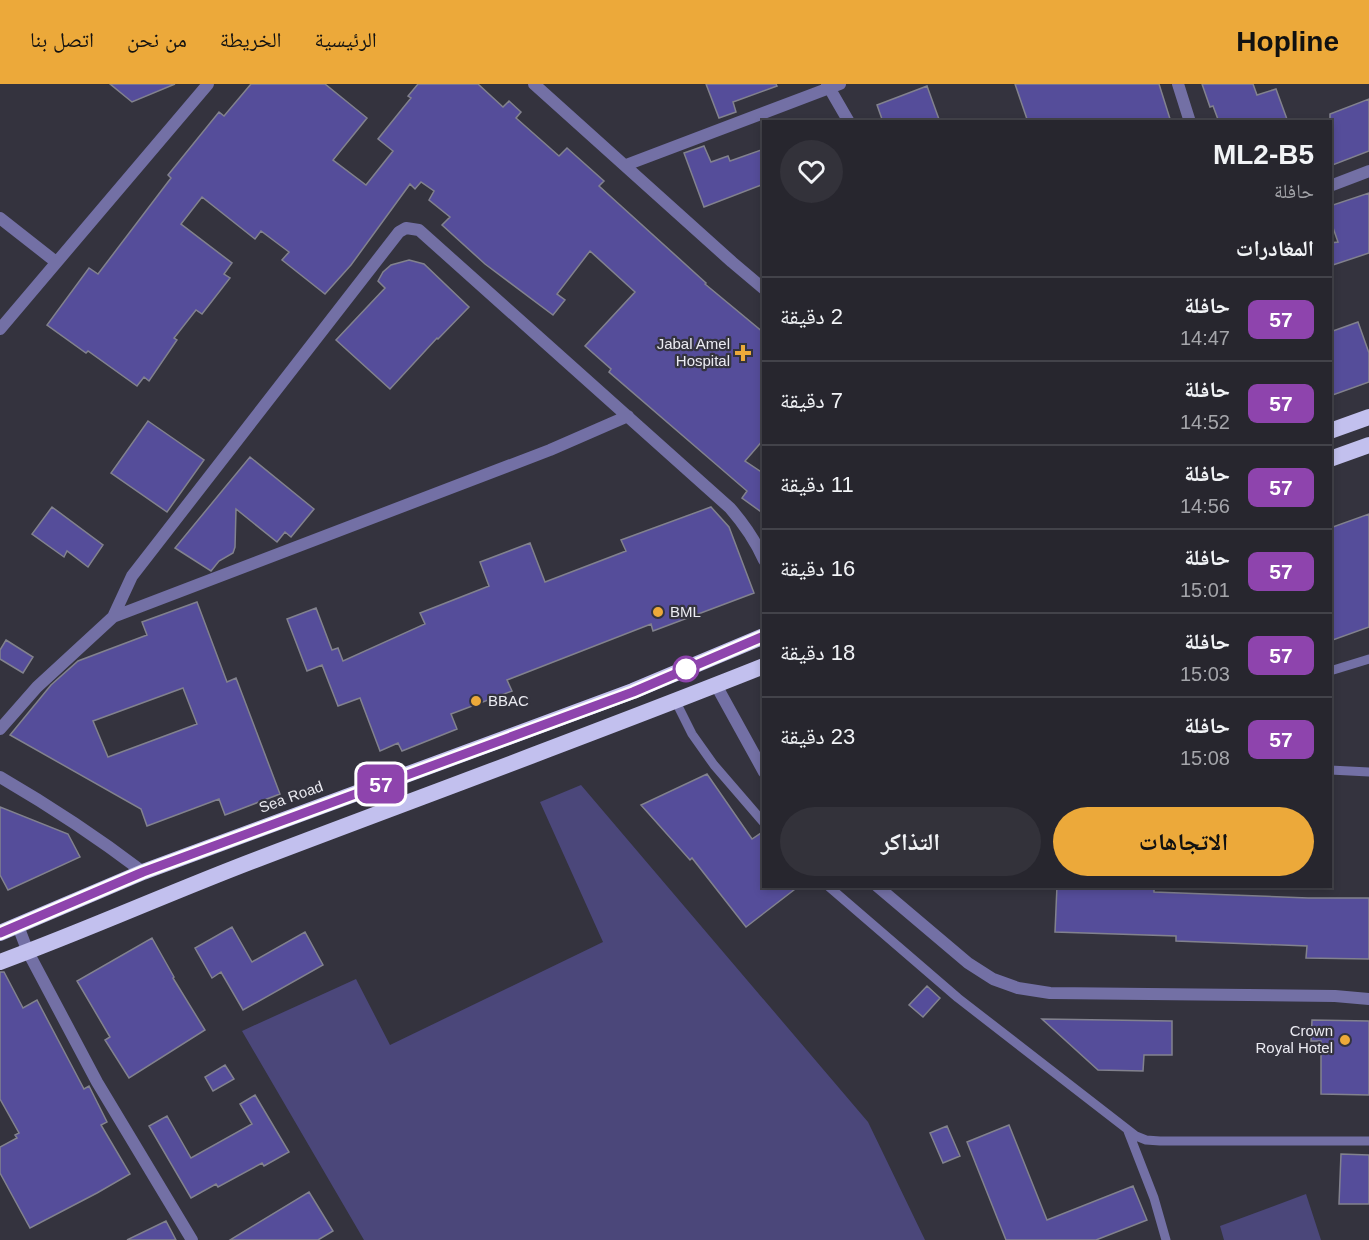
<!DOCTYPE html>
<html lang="ar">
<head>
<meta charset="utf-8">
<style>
	:root { --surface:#27262e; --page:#33323a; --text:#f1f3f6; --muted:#a4a5aa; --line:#43434a; --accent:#eca93a }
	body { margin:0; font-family:Arial,"Noto Naskh Arabic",sans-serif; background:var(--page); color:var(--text); direction:rtl; height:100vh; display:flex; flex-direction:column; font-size:22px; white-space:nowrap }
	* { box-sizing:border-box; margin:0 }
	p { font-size:20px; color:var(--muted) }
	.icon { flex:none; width:33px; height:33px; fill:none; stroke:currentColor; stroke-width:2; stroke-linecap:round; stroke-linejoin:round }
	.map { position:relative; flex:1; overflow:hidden; direction:ltr }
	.details { position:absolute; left:762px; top:36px; width:570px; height:768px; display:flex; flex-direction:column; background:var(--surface); border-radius:0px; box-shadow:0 3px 9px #0003,0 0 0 2px var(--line); direction:rtl }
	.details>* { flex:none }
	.badge { padding:0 12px; border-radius:9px; font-size:21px; line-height:39px }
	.map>.badge { position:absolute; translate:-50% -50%; box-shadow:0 0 0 3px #fff }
	h2 { padding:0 18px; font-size:22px; line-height:54px }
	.round { display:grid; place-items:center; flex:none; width:63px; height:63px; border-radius:32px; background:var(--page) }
	.head { display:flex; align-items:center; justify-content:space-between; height:102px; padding:0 18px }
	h1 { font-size:28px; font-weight:700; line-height:45px }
	.cta { display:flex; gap:12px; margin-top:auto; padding:12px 18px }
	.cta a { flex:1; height:69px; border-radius:36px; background:var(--accent); color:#111; font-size:24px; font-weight:700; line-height:69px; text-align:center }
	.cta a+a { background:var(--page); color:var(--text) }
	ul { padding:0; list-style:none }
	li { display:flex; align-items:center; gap:18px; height:84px; padding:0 18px; border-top:2px solid var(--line) }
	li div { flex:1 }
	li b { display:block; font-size:22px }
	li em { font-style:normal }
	li .badge { min-width:66px; font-weight:700; text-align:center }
	header { display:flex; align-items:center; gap:36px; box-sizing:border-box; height:84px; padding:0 30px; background:var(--accent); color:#111 }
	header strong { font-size:28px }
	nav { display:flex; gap:33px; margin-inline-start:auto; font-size:21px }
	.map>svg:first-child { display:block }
	.green { fill:#4b477a }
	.building { fill:#554d9a; stroke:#82828e; stroke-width:1.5; fill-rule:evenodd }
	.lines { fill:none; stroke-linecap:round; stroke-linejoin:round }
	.service { stroke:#7370a5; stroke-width:9 }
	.minor { stroke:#7370a5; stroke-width:12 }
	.tertiary { stroke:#7370a5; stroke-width:12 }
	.trunk { stroke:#c2c0ee; stroke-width:16 }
	.line-casing { stroke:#fff; stroke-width:14 }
	.line { stroke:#8e44ad; stroke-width:9 }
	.poi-dot { fill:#eca93a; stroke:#34333e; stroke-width:2 }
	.stop-dot { fill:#fff; stroke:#8e44ad; stroke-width:3 }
	.labels { text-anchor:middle; stroke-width:4.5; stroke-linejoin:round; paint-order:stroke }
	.poi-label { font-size:15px; fill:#ebebf2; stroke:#34333e; text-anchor:end }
	.street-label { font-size:15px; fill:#ebebf2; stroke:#34333e }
</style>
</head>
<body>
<header>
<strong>Hopline</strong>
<nav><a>الرئيسية</a><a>الخريطة</a><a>من نحن</a><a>اتصل بنا</a></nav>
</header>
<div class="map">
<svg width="1369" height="1156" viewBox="0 0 1369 1156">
	<rect width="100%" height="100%" fill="#34333e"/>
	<path class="green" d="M581,701L868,1038L925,1156H364L242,947L356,895L390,961L603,858L540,718Z
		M1306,1110L1321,1156H1224L1220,1142Z"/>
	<path class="building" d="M110,0H175L132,18Z
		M251,0H325L367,34L333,76L366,101L393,67L378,55L411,14L408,12L418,0H478L503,23L509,17L521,28L516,34L559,72L567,64L604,97L599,102L706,199L705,200L764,249V355L745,377L760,387L764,383V430L742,414L747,407L609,288L611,285L585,262L635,208L590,167L557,210L565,216L553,231L485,180L442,141L450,133L429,116L434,107L421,98L415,105L410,100L351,181L325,210L282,176L289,168L261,147L255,155L202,113L181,140L232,179L224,190L230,194L202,230L196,226L174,254L177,256L149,297L144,293L137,302L88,267L86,269L47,241L89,184L98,190L171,94L168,91L219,28L224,32Z
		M706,0H776L777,2L733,18L736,28L719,34Z
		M1015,0H1159L1171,38H1028Z
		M1202,0H1253L1257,11L1276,5L1288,38H1219L1213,22L1210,23Z
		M927,2L940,38H883L877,21Z
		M1369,15V67L1330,82V30Z
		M704,62L711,78L728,72L730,77L764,65V100L704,123L684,69Z
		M1369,109V169L1330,182V159L1338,158L1330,135V122Z
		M409,176L424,180L469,223L438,255L437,254L390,305L336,256L385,204L378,197L383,188L391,181Z
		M1358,238L1369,269V298L1330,312V248Z
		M148,337L204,376L167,428L111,389Z
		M250,373L314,425L291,453L285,448L277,458L236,425L235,463L233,469L219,477L211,487L175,464Z
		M52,423L103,461L88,483L67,467L64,473L32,450Z
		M711,423L729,443L754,509L653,547L651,540L507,596L512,607L451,630L457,645L402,667L398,659L380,667L360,614L338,622L322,581L307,587L287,535L316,524L332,566L338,564L343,577L425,540L420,529L489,502L480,478L530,459L545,498L626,467L621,456Z
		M1369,430V543L1330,557V444Z
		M197,518L227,598L236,594L280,710L225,731L219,715L147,742L141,725L10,651L51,601L78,577L147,551L142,538ZM183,604L197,640L108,673L93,637Z
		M6,556L33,573L23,589L0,575V566Z
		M707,690L752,755L764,747V802H799L746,843L692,774L690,776L641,721Z
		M0,723L68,750L80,773L8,806L0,791Z
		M1057,802H1154V808L1308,814H1369V875L1306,874L1307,862L1176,857V852L1055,848Z
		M232,843L252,878L305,848L323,881L243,926L221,888L212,894L195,864Z
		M152,854L174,893L173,894L205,946L129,994L105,956L110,953L77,897Z
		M0,888H4L23,924L37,916L84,1005L89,1002L107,1038L101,1041L130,1090L97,1109L30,1144L0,1089V1063L17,1054L15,1051L19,1049L0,1015Z
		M927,902L940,914L923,933L909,921Z
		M1042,935L1172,937V971H1144L1143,987L1098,986Z
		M1312,936L1369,937V1011L1321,1010V957H1311Z
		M225,981L234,995L213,1007L205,993Z
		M255,1011L289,1068L264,1082L262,1079L218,1103L216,1100L191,1114L149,1042L167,1032L191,1074L252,1040L240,1020Z
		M1009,1041L1047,1136L1133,1102L1147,1136L1096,1156H1006L967,1058Z
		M947,1042L960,1072L943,1079L930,1049Z
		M1341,1070L1369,1071V1120H1339Z
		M309,1108L333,1147L318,1156H230Z
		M166,1137L176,1156H127Z"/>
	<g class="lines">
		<path class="service" d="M1330,587L1369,575
			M675,616L692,650L714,681L764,739
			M1330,686L1369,688
			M828,802L958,914L1136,1052L1146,1056L1160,1057H1369
			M1128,1047L1154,1114L1166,1156"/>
		<path class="minor" d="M534,0L732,178L764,205
			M827,0L849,38
			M1178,0L1190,38
			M626,81L840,0
			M1330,102L1369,87
			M0,134L56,178
			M0,245L208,0
			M113,533L550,366L628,332
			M0,645L37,603L113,533L132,492L399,148L406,144L419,146L730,424C744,440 755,456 764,476
			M0,693C50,722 97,753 143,788
			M18,842L28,868L97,998L192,1156"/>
		<path class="tertiary" d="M716,601L764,688
			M877,802L968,879L993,895L1018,904L1050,909L1335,912L1369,915"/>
		<path class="trunk" d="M1330,347L1369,333
			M1330,375L1369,361
			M0,849L143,788L633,607L764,552
			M0,878C87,846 171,808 258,775C426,711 596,649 764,582"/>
	</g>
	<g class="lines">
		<g class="line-casing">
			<path id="line" d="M0,849L143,788L633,608L764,552"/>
		</g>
		<use href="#line" class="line"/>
	</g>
	<g class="poi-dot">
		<path d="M740 260h6v6h6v6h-6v6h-6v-6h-6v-6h6z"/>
		<circle cx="658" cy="528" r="6"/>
		<circle cx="476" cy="617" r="6"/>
		<circle cx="1345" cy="956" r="6"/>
	</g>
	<circle class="stop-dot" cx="686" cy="585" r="12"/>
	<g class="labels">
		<g class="poi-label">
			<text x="730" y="265">Jabal Amel<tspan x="730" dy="17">Hospital</tspan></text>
			<text x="670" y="533" text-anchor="start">BML</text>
			<text x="488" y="622" text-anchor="start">BBAC</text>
			<text x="1333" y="952">Crown<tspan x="1333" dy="17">Royal Hotel</tspan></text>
		</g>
		<g class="street-label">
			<text transform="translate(291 713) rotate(-20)" y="5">Sea Road</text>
		</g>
	</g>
</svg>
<b class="badge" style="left:381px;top:700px;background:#8e44ad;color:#fff">57</b>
<section class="details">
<div class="head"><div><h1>ML2-B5</h1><p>حافلة</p></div><a class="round"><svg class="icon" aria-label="heart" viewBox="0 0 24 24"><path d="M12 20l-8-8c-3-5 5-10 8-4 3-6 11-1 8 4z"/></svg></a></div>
<h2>المغادرات</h2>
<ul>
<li><span class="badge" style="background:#8e44ad;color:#fff">57</span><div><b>حافلة</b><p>14:47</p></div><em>2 دقيقة</em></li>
<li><span class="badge" style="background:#8e44ad;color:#fff">57</span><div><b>حافلة</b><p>14:52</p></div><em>7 دقيقة</em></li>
<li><span class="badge" style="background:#8e44ad;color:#fff">57</span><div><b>حافلة</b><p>14:56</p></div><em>11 دقيقة</em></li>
<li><span class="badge" style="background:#8e44ad;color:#fff">57</span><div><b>حافلة</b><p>15:01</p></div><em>16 دقيقة</em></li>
<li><span class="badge" style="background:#8e44ad;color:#fff">57</span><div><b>حافلة</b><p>15:03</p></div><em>18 دقيقة</em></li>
<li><span class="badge" style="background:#8e44ad;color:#fff">57</span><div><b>حافلة</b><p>15:08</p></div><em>23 دقيقة</em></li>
</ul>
<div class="cta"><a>الاتجاهات</a><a>التذاكر</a></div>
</section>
</div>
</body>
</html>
